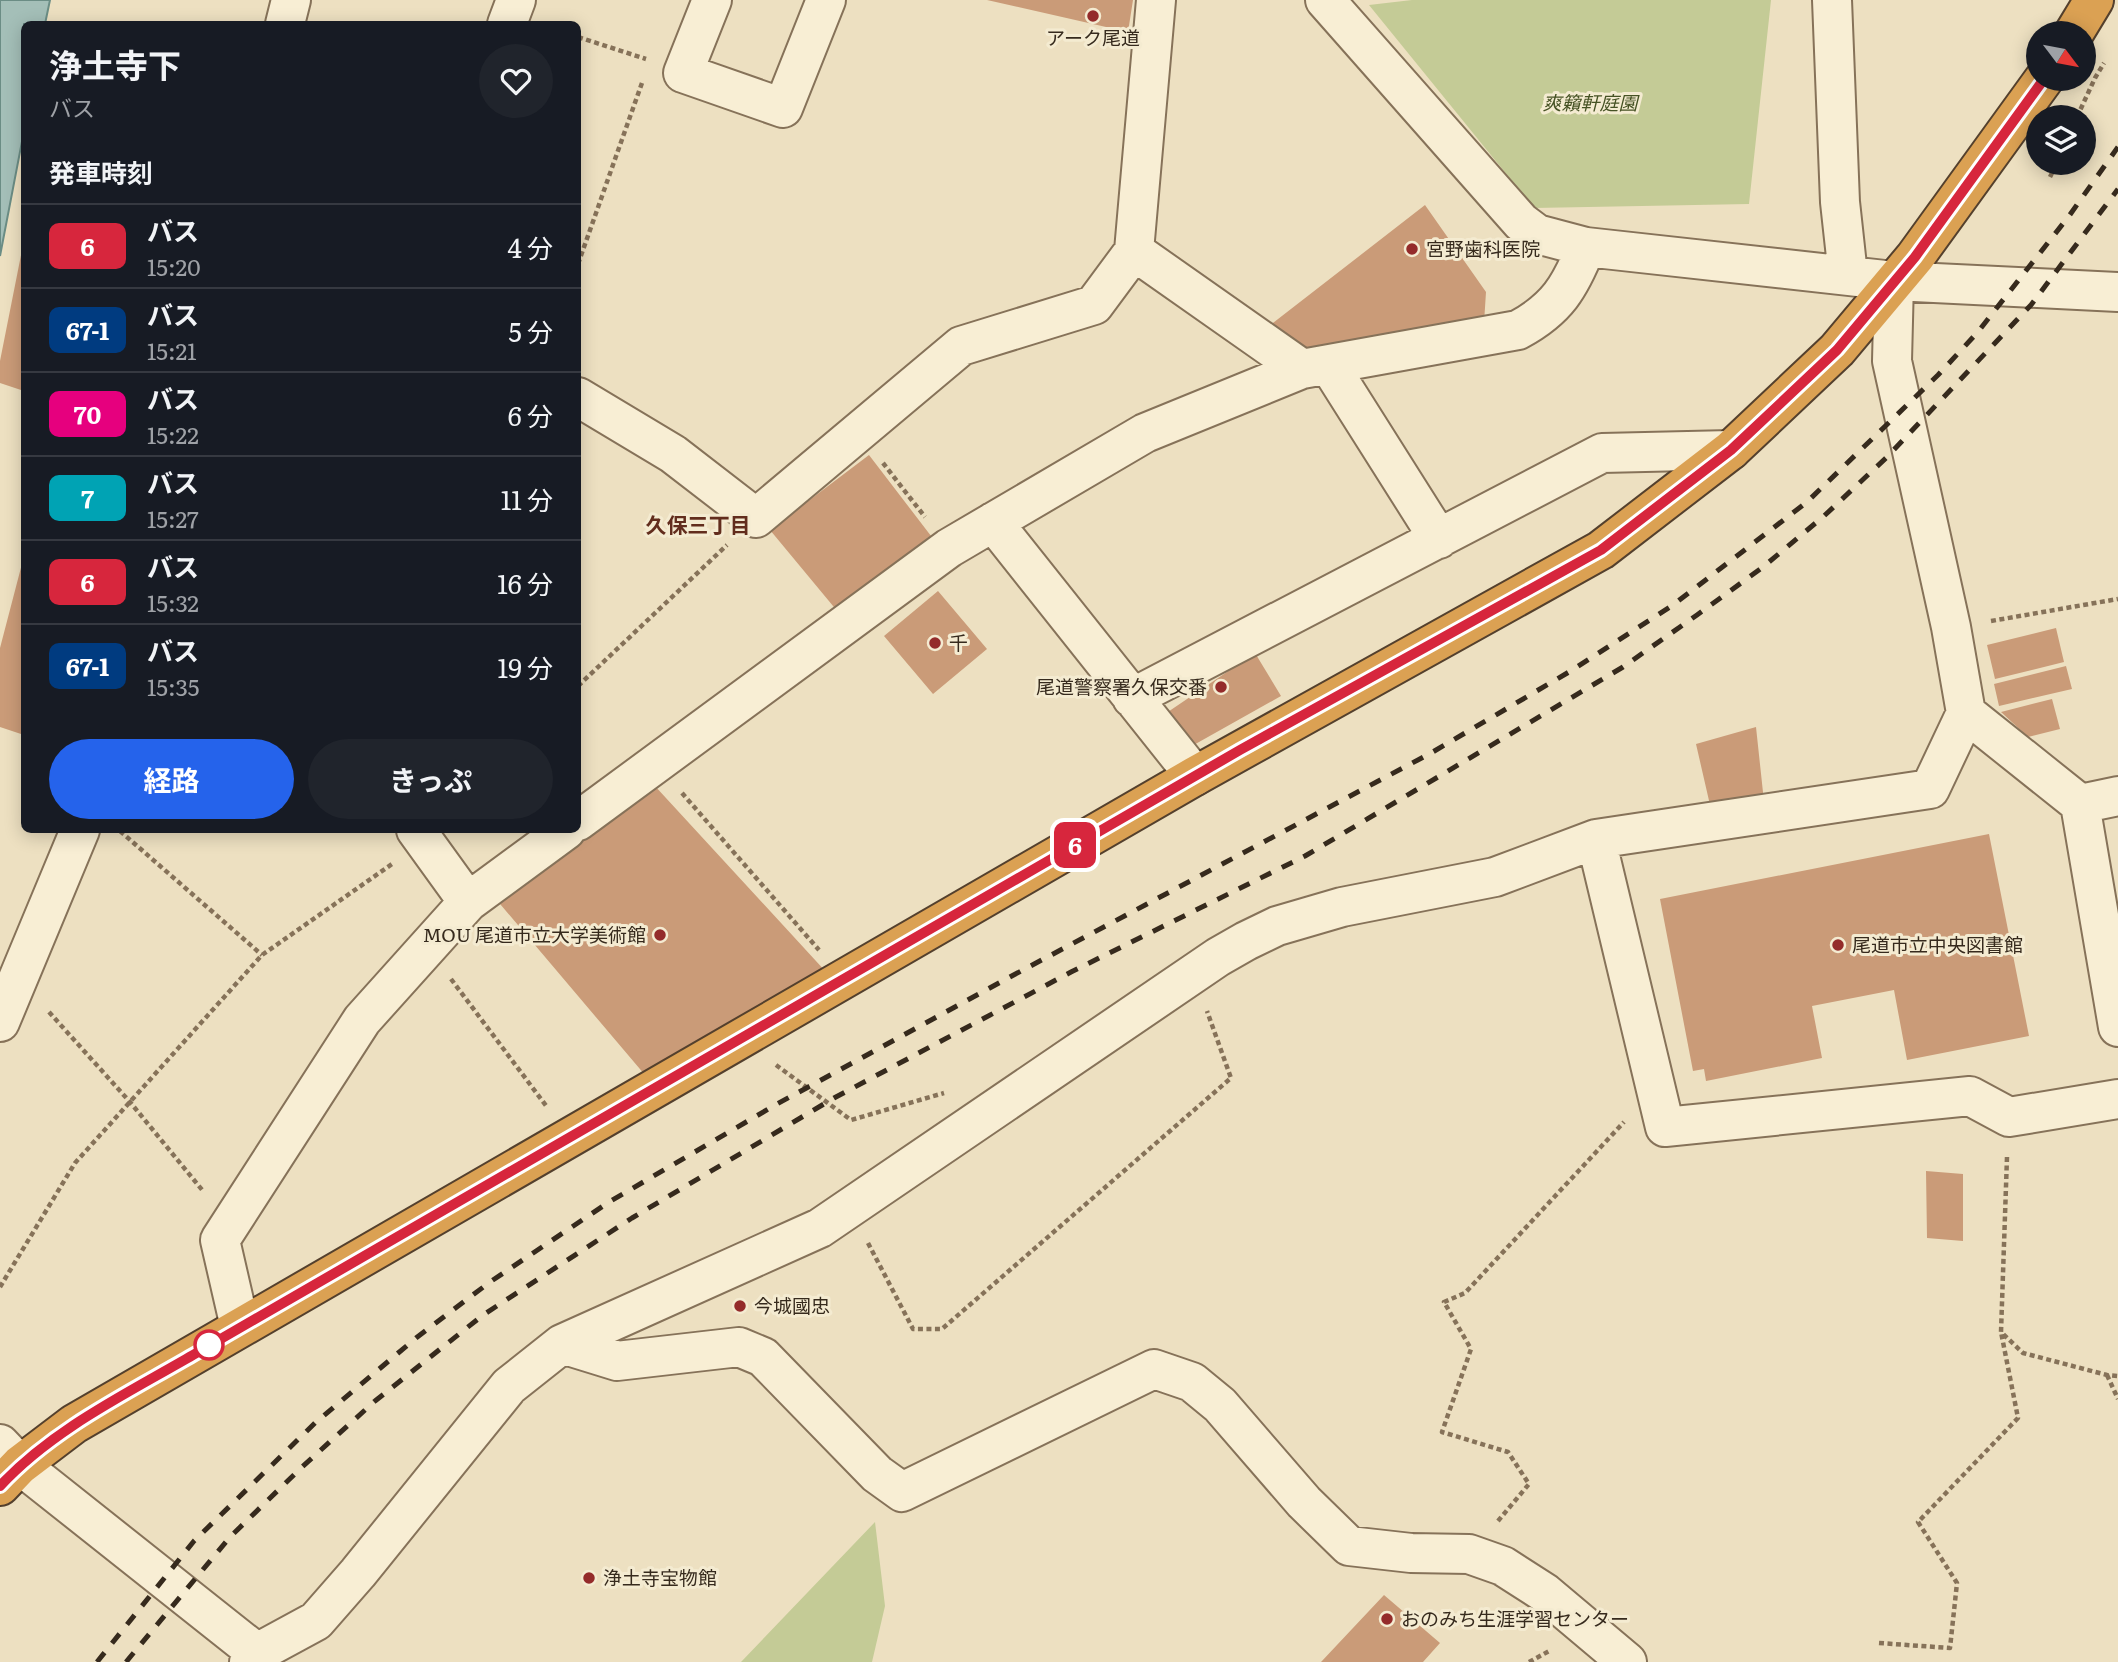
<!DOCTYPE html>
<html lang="ja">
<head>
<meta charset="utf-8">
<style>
	:root { --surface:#171b24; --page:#20242c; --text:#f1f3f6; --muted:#9ea1a6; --line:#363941; --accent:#2563eb }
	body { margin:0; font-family:Literata,"Noto Sans JP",serif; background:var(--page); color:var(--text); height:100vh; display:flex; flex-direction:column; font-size:26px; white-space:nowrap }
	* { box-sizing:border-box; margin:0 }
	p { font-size:23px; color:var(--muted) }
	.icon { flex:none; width:38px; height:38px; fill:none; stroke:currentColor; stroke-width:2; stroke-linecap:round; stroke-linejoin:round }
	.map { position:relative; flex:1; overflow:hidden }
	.details { position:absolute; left:21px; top:21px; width:560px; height:812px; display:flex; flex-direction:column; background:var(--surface); border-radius:10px; box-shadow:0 4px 18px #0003 }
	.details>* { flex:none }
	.badge { padding:0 14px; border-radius:10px; font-size:24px; line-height:46px }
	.needle { width:46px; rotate:122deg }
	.controls { position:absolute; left:2026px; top:21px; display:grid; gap:14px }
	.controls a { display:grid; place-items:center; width:70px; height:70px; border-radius:50%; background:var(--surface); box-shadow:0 4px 18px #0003; font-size:35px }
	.map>.badge { position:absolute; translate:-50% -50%; box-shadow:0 0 0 4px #fff }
	h2 { padding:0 28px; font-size:26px; line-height:63px }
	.round { display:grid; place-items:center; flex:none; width:74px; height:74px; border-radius:37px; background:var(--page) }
	.headline { display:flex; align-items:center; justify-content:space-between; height:119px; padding:0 28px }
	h1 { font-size:33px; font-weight:700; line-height:52px }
	.cta { display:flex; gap:14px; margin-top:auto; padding:14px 28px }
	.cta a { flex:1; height:80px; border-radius:42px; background:var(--accent); color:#fff; font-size:28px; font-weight:700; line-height:80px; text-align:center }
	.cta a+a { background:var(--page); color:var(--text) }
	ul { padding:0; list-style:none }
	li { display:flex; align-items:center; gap:21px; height:84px; padding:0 28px; border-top:2px solid var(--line) }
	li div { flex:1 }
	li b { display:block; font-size:26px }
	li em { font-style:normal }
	li .badge { min-width:77px; font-weight:700; text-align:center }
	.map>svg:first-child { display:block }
	.green { fill:#c4cb96 }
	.water { fill:#a4bfb8; stroke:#6b8d85; stroke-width:2 }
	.building { fill:#ca9b78 }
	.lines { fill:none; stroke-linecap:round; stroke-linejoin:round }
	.minor-casing { stroke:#867259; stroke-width:42 }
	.highway-casing { stroke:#54402d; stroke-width:42 }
	.path { stroke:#867259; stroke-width:4.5; stroke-dasharray:5 3.5; stroke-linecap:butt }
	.minor { stroke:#f8eed4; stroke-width:38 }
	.highway { stroke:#dba153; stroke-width:38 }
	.rail { stroke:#362a1d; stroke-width:5; stroke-dasharray:12 12; stroke-linecap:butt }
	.line-casing { stroke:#fff; stroke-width:16 }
	.line { stroke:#d7263d; stroke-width:10 }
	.poi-dot { fill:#942b2a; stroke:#f4ebd1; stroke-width:2.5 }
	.stop-dot { fill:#fff; stroke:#d7263d; stroke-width:3.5 }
	.labels { text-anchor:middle; stroke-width:6; stroke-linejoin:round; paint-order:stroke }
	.poi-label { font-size:19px; fill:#362a1d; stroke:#f4ebd1; text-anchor:start }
	.park-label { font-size:19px; font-style:italic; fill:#465224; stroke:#f4ebd1 }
	.neighbourhood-label { font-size:21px; font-weight:bold; fill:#622d1d; stroke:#f4ebd1 }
</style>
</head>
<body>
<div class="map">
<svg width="2118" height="1662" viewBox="0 0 2118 1662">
	<rect width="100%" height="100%" fill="#ede0c1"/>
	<path class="green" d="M1412,0H1771L1749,204L1534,208L1369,5Z
		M875,1522L885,1606L872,1662H741Z"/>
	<path class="water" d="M0,0H50L45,24H24V131L0,256Z"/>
	<path class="building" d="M987,0H1133L1128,32Z
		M1425,205L1486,292L1484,323L1306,363L1264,330Z
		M23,245H24V391L0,383V361Z
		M869,455L941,549L843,618L770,530Z
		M24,556V735L0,727V648Z
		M938,591L987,649L933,694L884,636Z
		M2056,628L2064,662L1995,679L1987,645Z
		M1255,653L1281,696L1183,751L1156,720Z
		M2066,666L2072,689L1999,706L1994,684Z
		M2052,699L2060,729L2028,737L2001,712Z
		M1756,727L1765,811L1713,818L1696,744Z
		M654,785L827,973L645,1075L495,898Z
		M1989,834L2029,1036L1907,1060L1894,990L1812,1006L1822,1058L1706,1081L1704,1069L1693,1071L1660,899Z
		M1926,1171L1963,1174V1241L1927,1238Z
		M1384,1595L1440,1643L1423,1662H1321Z"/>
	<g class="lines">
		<g class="minor-casing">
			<path id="minor" d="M712,0L683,73L783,108L826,0
				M1325,0L1521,222L1537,234L1586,247L1894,281L2118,292
				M1832,0L1840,202L1848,275
				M285,24L291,0
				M507,24L516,0
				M1134,251L1302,369
				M1329,365L1439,539
				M578,397L673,454L756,518L961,346L1094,305L1134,251L1156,0
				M993,522L1195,776
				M1132,698L1602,453L1731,450
				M1966,713L2080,804L2118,796
				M2080,804L2118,1027
				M578,821L949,548L1145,433L1302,369L1518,330C1557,309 1570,287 1586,247
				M416,830L468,902
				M1596,839L1665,1127L1970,1096L2009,1117L2118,1099
				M0,1022L80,830
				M240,1327L220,1240L362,1020L468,902L566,830
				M562,1344L617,1361L739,1347L763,1357L877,1474L902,1492L1154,1369L1192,1382L1220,1405L1304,1502L1349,1546L1411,1553L1469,1554L1503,1566L1545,1593L1627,1662
				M0,1444L20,1465L257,1653
				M249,1662L257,1653L316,1621L358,1573L509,1386L562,1344L820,1228L1218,957L1246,941L1277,926L1342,907L1495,877L1596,839L1930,789L1966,713L1951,627L1892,361L1894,281"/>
		</g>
		<g class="highway-casing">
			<path id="highway" d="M2074,33L2094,0
				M0,1486L20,1465L74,1424L1195,776L1601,550L1731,450L1837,350L1915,257L2044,79"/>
		</g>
		<path class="path" d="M578,37L646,59
			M2077,117L2095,78L2104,63
			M2050,177L2057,163
			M578,264L643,80
			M883,463L925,517
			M1991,621L2118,599
			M578,686L727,545
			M682,793L819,950
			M120,831L262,955
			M451,979L547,1107
			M49,1012L130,1102L203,1191
			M776,1065L851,1120L944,1093
			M2007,1157L2001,1332L2023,1353L2107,1375L2118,1376
			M868,1243L913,1329H942L1231,1078L1207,1011
			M0,1287L75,1163L262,955L392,864
			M2107,1375L2118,1399
			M1498,1521L1529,1484L1508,1452L1442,1432L1471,1349L1444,1302L1465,1293L1624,1122
			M1879,1643L1950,1648L1957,1583L1918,1522L2018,1418L2001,1332
			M1529,1662L1551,1650"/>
		<use href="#minor" class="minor"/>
		<use href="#highway" class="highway"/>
		<path class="rail" d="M97,1662L194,1541L315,1423L416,1338L490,1282L609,1202L777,1104L1021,971L1431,753L1569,672L1673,605L1807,502L1938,375L1977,333L2069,216L2118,147
			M126,1662L230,1537L302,1467L375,1401L483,1315L632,1218L834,1098L1071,972L1305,856L1623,667L1697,615L1763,567L1824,516L1886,458L2031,305L2118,189"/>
	</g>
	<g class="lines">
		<g class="line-casing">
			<path id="line" d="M0,1486C53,1429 126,1394 193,1355L1240,750L1601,550L1731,450L1837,350L1915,257L2044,79"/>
		</g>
		<use href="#line" class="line"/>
	</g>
	<g class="poi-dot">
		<circle cx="1093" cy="16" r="7"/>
		<circle cx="1412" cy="249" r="7"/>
		<circle cx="935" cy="643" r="7"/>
		<circle cx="1221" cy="687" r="7"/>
		<circle cx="660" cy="935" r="7"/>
		<circle cx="1838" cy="945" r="7"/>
		<circle cx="740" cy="1306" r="7"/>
		<circle cx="589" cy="1578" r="7"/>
		<circle cx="1387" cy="1619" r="7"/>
	</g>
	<circle class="stop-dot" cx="209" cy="1345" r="14"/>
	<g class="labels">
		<g class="poi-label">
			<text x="1093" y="45" text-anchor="middle">アーク尾道</text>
			<text x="1426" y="256">宮野歯科医院</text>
			<text x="949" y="650">千</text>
			<text x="1207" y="694" text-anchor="end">尾道警察署久保交番</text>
			<text x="646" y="942" text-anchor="end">MOU 尾道市立大学美術館</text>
			<text x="1852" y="952">尾道市立中央図書館</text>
			<text x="754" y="1313">今城國忠</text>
			<text x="603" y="1585">浄土寺宝物館</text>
			<text x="1401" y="1626">おのみち生涯学習センター</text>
		</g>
		<g class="park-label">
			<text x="1590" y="110">爽籟軒庭園</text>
		</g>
		<g class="neighbourhood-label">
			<text x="698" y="533">久保三丁目</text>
		</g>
	</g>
</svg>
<div class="controls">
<a><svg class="needle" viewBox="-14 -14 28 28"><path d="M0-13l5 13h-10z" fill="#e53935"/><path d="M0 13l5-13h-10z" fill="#9ea1a6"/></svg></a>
<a><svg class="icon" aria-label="layers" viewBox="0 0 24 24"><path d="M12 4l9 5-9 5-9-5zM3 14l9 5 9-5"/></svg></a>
</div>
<b class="badge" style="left:1075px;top:845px;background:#d7263d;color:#fff">6</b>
<section class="details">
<div class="headline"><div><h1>浄土寺下</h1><p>バス</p></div><a class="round"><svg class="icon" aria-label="heart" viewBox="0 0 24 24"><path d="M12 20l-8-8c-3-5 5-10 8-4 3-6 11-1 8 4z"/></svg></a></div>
<h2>発車時刻</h2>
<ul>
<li><span class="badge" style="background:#d7263d;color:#fff">6</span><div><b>バス</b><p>15:20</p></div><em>4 分</em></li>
<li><span class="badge" style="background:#003b80;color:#fff">67-1</span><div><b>バス</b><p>15:21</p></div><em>5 分</em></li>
<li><span class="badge" style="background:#e6007e;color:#fff">70</span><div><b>バス</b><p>15:22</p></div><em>6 分</em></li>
<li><span class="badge" style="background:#00a3b4;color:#fff">7</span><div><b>バス</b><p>15:27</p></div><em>11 分</em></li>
<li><span class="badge" style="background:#d7263d;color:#fff">6</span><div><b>バス</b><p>15:32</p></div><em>16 分</em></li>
<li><span class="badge" style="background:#003b80;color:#fff">67-1</span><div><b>バス</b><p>15:35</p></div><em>19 分</em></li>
</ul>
<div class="cta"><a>経路</a><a>きっぷ</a></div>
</section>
</div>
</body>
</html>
